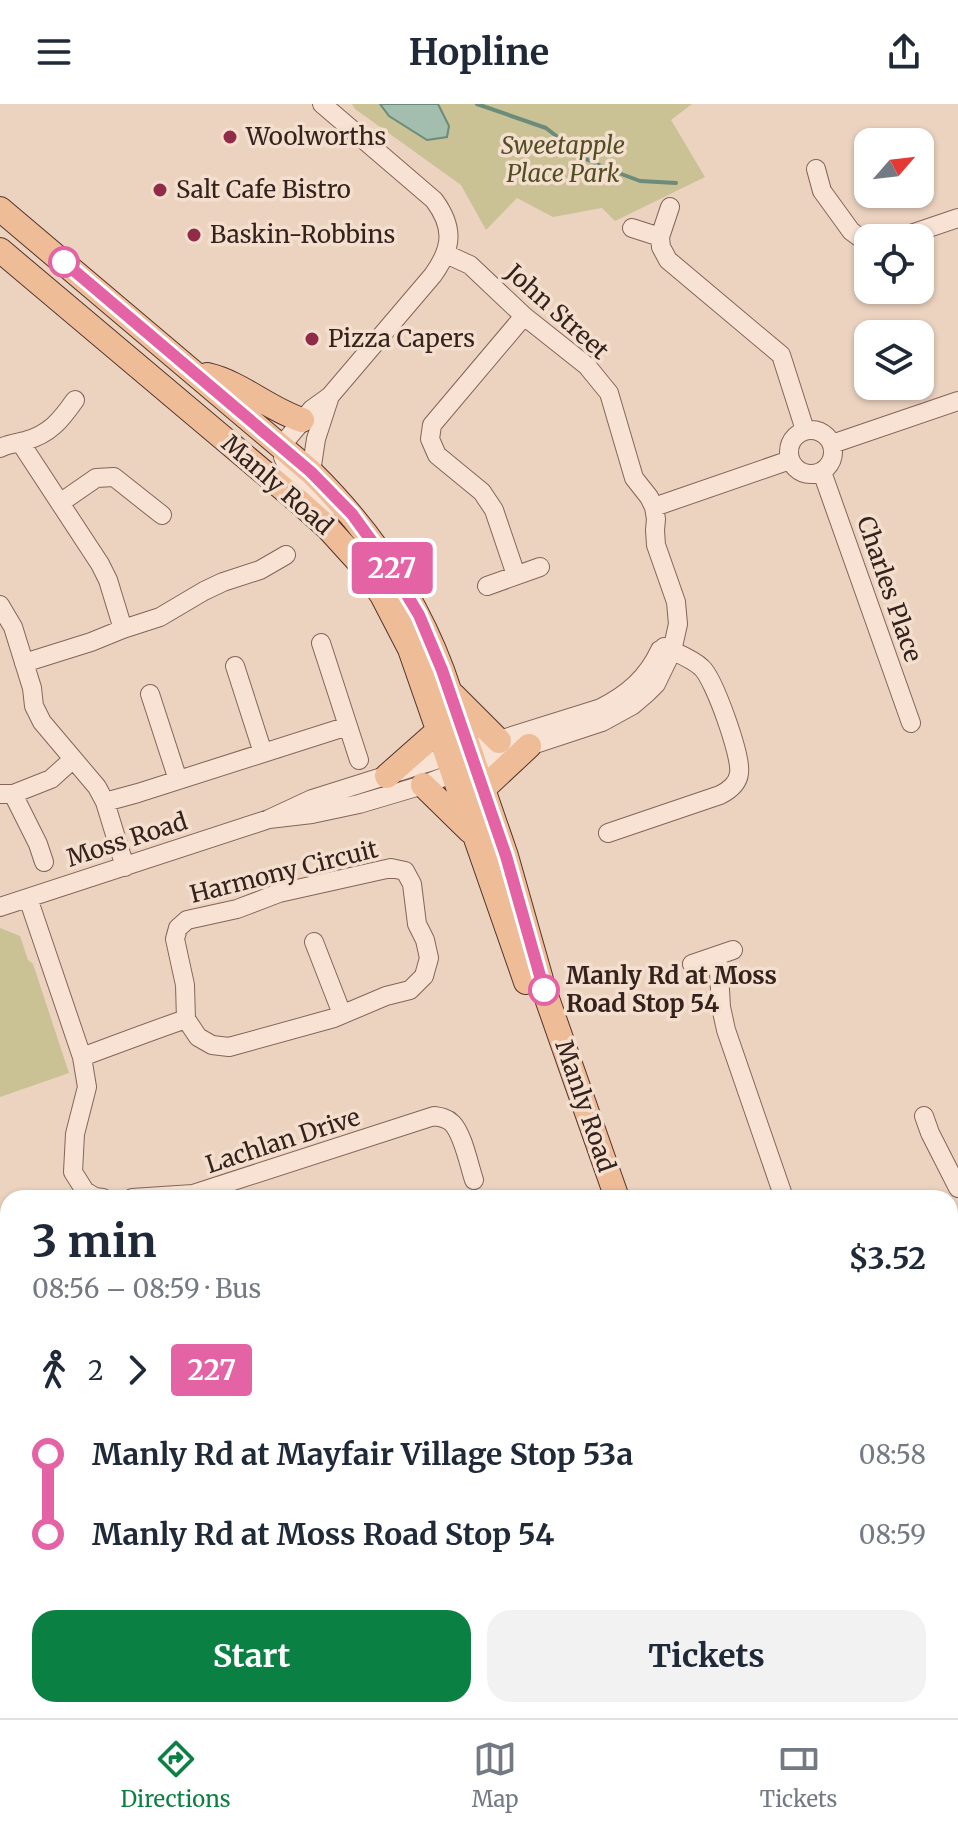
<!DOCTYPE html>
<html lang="en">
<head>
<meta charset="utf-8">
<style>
	:root { --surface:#fff; --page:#f2f2f3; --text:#1f2937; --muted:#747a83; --line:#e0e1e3; --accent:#0b8043 }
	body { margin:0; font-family:Merriweather,serif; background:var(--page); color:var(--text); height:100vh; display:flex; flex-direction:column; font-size:30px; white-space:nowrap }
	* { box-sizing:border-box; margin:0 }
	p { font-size:26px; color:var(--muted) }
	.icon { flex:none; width:44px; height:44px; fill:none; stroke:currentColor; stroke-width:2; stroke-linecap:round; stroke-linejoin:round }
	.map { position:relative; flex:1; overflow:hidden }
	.details { position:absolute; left:0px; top:1086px; width:958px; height:528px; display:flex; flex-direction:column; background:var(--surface); border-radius:24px 24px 0 0; box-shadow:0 2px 6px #0004 }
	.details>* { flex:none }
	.badge { padding:0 16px; border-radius:6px; font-size:28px; line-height:52px }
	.needle { width:52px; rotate:62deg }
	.tools { position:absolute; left:854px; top:24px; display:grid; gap:16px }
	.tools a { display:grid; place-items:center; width:80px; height:80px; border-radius:16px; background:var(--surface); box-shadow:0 2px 6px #0004; font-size:40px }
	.map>.badge { position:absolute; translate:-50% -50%; box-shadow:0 0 0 4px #fff }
	.legs { display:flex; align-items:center; gap:12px; height:88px; padding:0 32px; font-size:26px }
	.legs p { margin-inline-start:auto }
	.summary { display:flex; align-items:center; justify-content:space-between; height:136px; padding:0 32px }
	h1 { font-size:44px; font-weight:700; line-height:60px }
	.action { display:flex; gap:16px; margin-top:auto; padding:16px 32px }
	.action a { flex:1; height:92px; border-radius:24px; background:var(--accent); color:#fff; font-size:32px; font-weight:700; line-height:92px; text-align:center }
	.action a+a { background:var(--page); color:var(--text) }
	ul { padding:0 32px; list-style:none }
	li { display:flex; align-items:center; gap:28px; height:80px; font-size:30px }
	li i { display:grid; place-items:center; width:12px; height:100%; margin:0 10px; background:currentColor }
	li i::after { content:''; width:20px; height:20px; margin:-10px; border:6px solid; border-radius:50%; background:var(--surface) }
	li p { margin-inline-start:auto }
	li:first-child i { background:linear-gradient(#0000 50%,currentColor 0) }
	li:last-child i { background:linear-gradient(currentColor 50%,#0000 0) }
	header { display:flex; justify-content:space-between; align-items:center; height:104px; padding:0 32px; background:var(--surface); font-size:36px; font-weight:700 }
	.menu { display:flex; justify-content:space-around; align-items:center; height:112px; border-top:2px solid var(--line); background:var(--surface); font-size:22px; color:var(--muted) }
	.menu a { display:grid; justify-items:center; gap:4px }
	.menu .current { color:var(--accent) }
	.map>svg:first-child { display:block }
	.green { fill:#cac195 }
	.water { fill:#a3beaf; stroke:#6b8c7a; stroke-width:2 }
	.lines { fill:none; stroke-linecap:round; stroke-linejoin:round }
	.stream { stroke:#6b8c7a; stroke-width:4 }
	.minor-casing { stroke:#856459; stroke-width:20 }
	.major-casing { stroke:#52342d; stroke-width:26 }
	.minor { stroke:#f7e2d3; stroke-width:18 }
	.major { stroke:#efbc98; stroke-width:24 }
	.line-1-casing { stroke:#fff; stroke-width:18 }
	.line-1 { stroke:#e463a4; stroke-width:12 }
	.poi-dot { fill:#912b48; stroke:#f4dfcf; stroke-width:3 }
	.stop-1-dot { fill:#fff; stroke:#e463a4; stroke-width:4 }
	.labels { text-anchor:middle; stroke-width:7; stroke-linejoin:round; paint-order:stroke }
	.poi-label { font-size:24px; fill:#35221d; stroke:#f4dfcf; text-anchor:start }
	.park-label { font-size:24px; font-style:italic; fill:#504f24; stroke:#f4dfcf }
	.street-label { font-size:24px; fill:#35221d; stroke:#f4dfcf }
	.stop-label { font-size:24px; font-weight:bold; fill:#35221d; stroke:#f4dfcf; text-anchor:start }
</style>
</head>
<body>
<header><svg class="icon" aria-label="menu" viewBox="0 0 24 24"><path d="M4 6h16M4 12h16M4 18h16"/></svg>Hopline<svg class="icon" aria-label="share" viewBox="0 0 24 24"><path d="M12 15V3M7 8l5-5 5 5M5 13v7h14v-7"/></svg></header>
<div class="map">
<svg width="958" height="1614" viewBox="0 0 958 1614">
	<rect width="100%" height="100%" fill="#ecd3c0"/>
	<path class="green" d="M352,0H692L671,16L705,73L615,117L602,104L553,113L517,94L486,126L461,81L355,5Z
		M0,824L20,832L28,856L33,860L69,969L0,993Z"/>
	<path class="water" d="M380,0H438L449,22L447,33L427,36L389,12Z"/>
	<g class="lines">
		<path class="stream" d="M477,0L546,24L586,55L608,65L640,77L676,79"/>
		<g class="minor-casing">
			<path id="minor" d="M322,0L434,96C454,123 453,143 433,171L330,292L312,305L287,335L284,343L283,353L289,366L324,401L327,423
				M816,65L822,87L851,127L859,133L868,136
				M632,124L660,133L670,103
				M660,133L661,143L668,156L781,251L805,326
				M899,134L958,114
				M789 348a22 22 0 1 1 44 0a22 22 0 1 1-44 0Z
				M20,338L100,460L108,476L123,525
				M832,340L958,297
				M0,344C8,340 17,339 25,337C50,330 61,316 75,296
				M311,368L316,335L330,292
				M822,368L911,619
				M60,399L96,374L114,373L162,411
				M654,403L790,356
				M516,471L494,406L482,388L437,351L430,335L432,321L524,212
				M487,482L540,463
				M0,501L13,523L32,584L34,602L42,618L97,683L105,698L125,763
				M321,539L359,656
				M24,559L91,538L123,525L160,513L204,487L223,478L260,466L286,451
				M235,562L263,649
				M150,590L178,676
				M0,690H13L51,675L72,656
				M13,690L38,740L44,758
				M105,698L138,689L348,622
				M269,715L312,710L359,700L423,681L487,656L602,618L633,601L647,589L656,580L672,547L678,520L676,498L656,441L655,426L656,415L654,403L649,393L634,374L609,289L587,262L524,212L470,161L446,150
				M608,729L720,691C730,686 738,680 739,669C742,653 714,575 702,564C692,554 676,549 664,543
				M391,764L405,767L412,780L417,820L425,836L429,854L424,872L410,886L386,892L334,914L229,943L212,941L198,933L186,915L185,881L175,835L178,824L187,816L237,805L279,789Z
				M28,794L82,953L87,983L75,1030L73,1068L85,1087L95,1093L103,1094
				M0,803L269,715L312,695L601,604C628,590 647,574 660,546
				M314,838L342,910
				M718,852L721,903L726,926L784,1094
				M692,860L733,846
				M82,953C117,940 151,927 186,915
				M924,1012L930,1029L958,1084
				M132,1094L193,1090L434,1012C441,1013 447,1014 452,1019C463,1030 469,1061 474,1076
				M950,1224H958
				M0,1407L8,1404
				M951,1425L958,1419
				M264,1606L266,1614
				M598,1606L600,1614
				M7,1614L8,1606
				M349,1614L372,1606"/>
		</g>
		<g class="major-casing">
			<path id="major" d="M0,105L311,368C369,425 413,489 442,566L506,752L544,886L617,1094
				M0,146L299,398L327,423L357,456L382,491L410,545L526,878
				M207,271C242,279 268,305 302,316
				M453,591L499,637
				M387,672L439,626
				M423,681L470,727
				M483,685L529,642
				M774,1606L777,1614
				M798,1606L801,1614"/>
		</g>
		<use href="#minor" class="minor"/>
		<use href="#major" class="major"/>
	</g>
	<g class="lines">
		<g class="line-1-casing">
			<path id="line-1" d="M64,158L311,368L352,410L389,461L419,511L442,566L506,752L544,886"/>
		</g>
		<use href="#line-1" class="line-1"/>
	</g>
	<g class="poi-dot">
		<circle cx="230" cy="33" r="8"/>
		<circle cx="160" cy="86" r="8"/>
		<circle cx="194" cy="131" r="8"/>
		<circle cx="312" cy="235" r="8"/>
	</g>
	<g class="stop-1-dot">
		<circle cx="64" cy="158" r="14"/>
		<circle cx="544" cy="886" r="14"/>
	</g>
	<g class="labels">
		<g class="poi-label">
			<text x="246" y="41">Woolworths</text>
			<text x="176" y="94">Salt Cafe Bistro</text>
			<text x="210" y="139">Baskin-Robbins</text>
			<text x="328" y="243">Pizza Capers</text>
		</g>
		<g class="park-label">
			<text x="563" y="50">Sweetapple<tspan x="563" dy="28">Place Park</tspan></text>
		</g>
		<g class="street-label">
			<text transform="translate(557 208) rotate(42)" y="8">John Street</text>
			<text transform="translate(277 381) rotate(41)" y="8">Manly Road</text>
			<text transform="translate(889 485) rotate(71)" y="8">Charles Place</text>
			<text transform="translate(127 736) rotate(-18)" y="8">Moss Road</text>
			<text transform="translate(284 768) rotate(-14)" y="8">Harmony Circuit</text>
			<text transform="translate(585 1002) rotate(71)" y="8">Manly Road</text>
			<text transform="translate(283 1037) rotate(-18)" y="8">Lachlan Drive</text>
		</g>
		<g class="stop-label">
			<text x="566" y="880">Manly Rd at Moss<tspan x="566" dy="28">Road Stop 54</tspan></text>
		</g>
	</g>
</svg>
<div class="tools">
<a><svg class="needle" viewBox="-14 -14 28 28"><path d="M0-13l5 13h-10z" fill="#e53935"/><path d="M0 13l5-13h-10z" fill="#747a83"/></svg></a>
<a><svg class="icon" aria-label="locate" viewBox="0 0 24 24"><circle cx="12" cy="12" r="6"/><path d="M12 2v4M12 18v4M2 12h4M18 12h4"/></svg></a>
<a><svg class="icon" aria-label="layers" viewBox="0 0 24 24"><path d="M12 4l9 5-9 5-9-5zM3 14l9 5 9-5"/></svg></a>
</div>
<b class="badge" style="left:392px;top:464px;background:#e463a4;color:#fff">227</b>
<section class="details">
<div class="summary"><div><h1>3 min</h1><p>08:56 – 08:59 · Bus</p></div><b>$3.52</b></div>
<div class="legs"><svg class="icon" aria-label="walk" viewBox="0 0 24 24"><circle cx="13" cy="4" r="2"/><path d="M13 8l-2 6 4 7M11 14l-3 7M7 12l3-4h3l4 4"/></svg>2<svg class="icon" aria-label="forward" viewBox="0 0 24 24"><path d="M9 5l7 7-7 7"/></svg><b class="badge" style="background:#e463a4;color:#fff">227</b></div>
<ul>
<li><i style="color:#e463a4"></i><b>Manly Rd at Mayfair Village Stop 53a</b><p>08:58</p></li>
<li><i style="color:#e463a4"></i><b>Manly Rd at Moss Road Stop 54</b><p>08:59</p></li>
</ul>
<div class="action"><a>Start</a><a>Tickets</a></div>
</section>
</div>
<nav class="menu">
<a class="current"><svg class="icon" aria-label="directions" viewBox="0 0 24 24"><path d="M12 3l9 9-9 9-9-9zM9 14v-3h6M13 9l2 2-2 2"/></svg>Directions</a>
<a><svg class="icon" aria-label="map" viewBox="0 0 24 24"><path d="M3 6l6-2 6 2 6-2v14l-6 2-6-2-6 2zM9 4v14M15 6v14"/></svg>Map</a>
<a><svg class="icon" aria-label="tickets" viewBox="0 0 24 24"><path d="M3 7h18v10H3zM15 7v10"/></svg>Tickets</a>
</nav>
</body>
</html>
